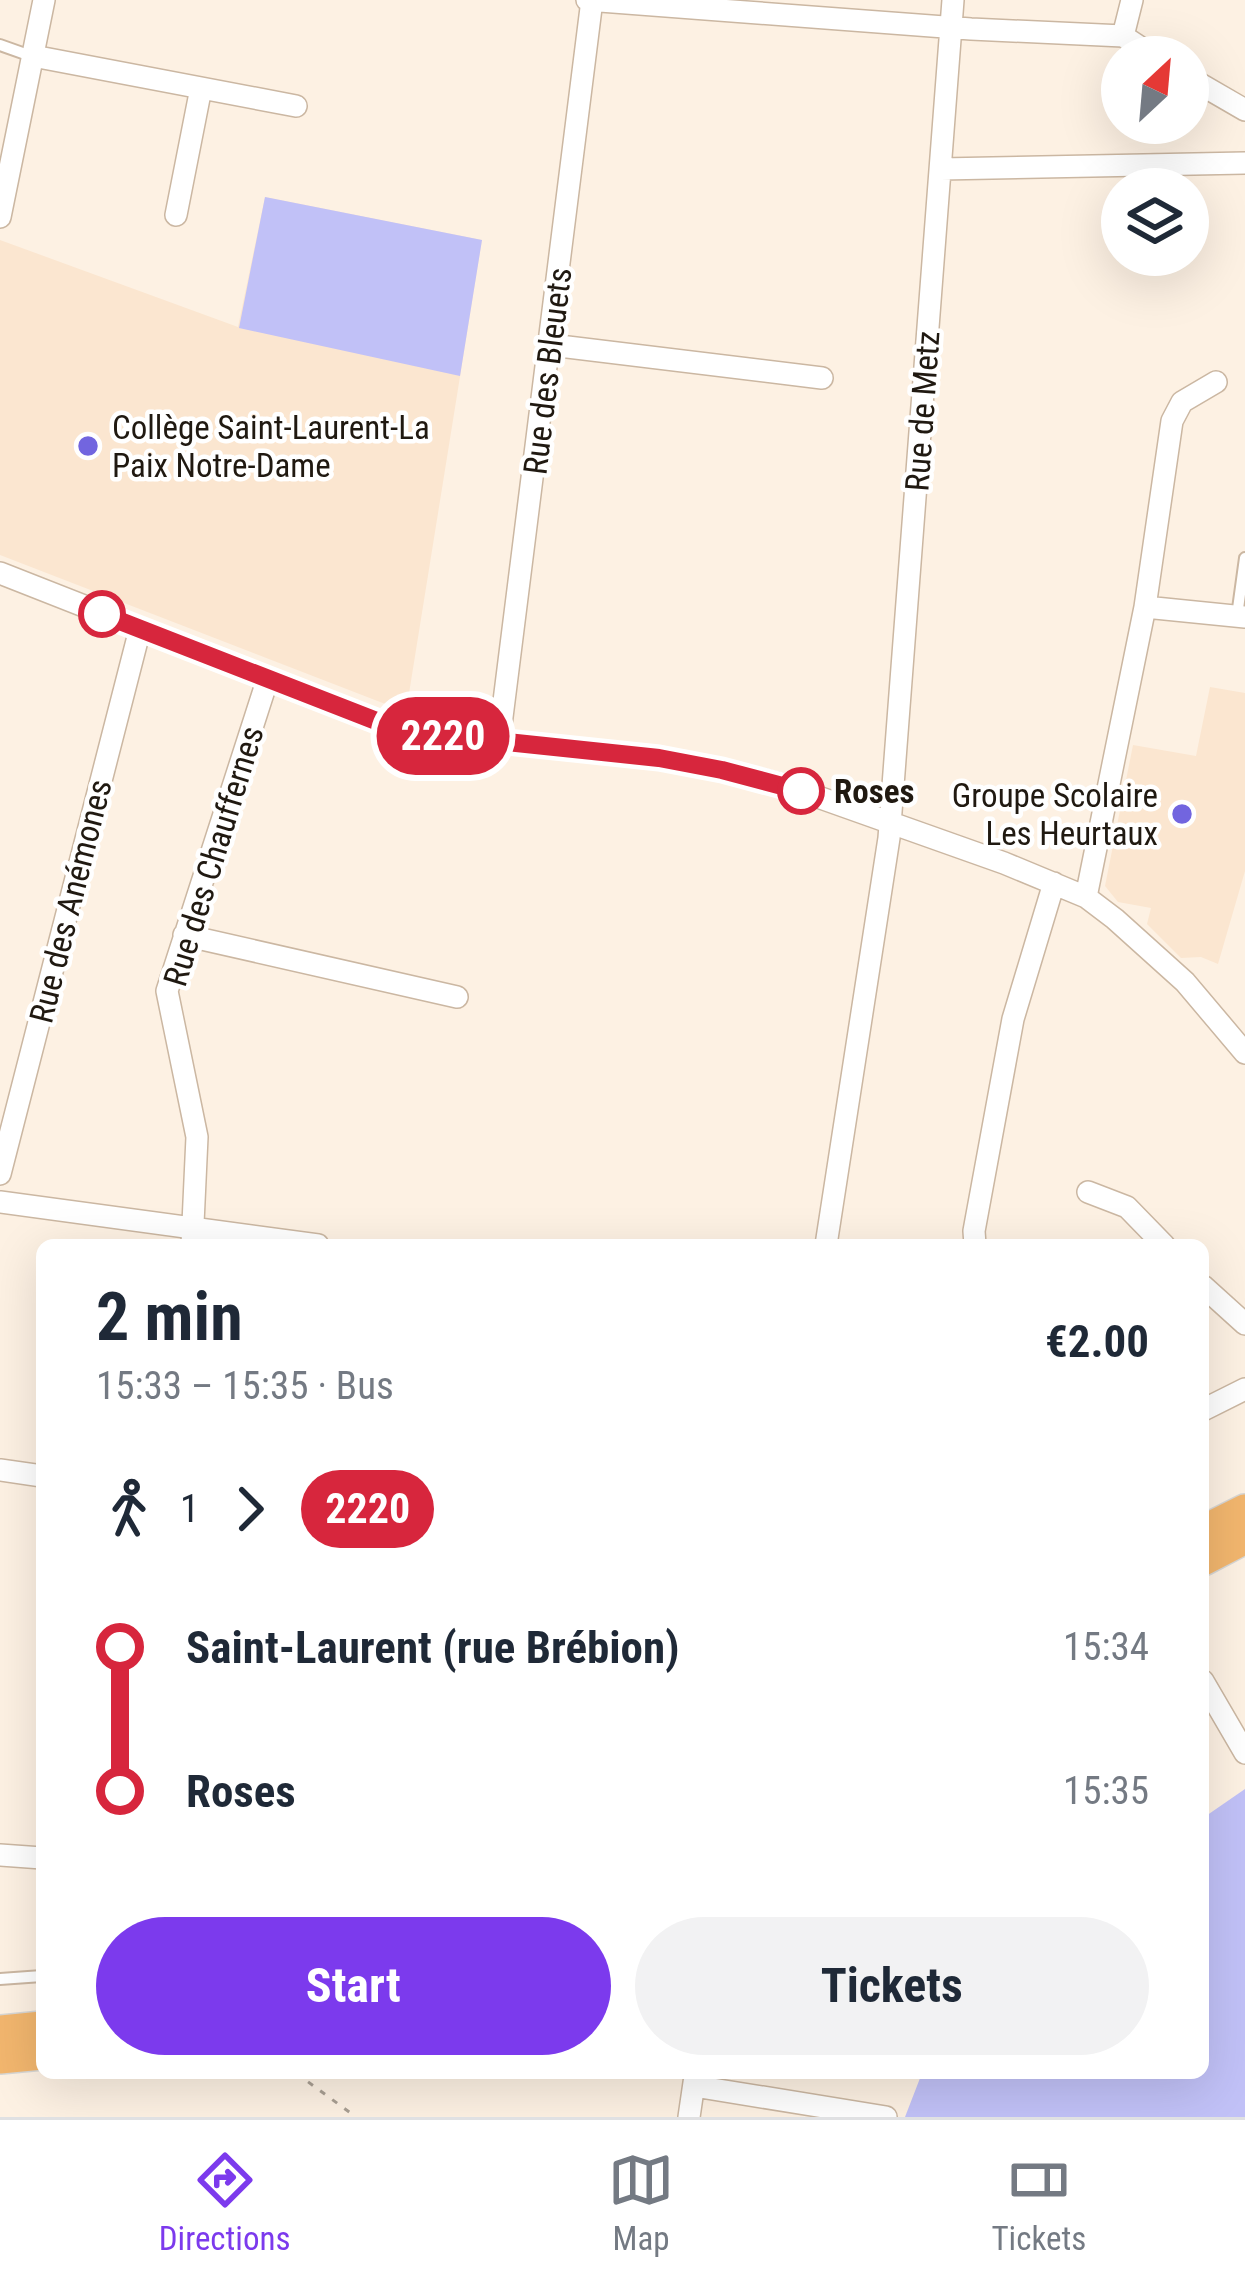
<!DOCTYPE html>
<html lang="en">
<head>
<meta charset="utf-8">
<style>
	:root { --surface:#fff; --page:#f2f2f3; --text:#1f2937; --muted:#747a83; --line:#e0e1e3; --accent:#7c3aed }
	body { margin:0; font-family:"Roboto Condensed",sans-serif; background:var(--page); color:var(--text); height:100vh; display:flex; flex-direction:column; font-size:45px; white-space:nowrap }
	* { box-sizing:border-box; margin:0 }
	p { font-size:39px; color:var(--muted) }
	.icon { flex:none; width:66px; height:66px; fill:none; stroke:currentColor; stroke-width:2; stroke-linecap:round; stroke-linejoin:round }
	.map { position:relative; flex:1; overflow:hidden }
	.drawer { position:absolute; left:36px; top:1239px; width:1173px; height:840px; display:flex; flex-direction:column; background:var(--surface); border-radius:18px; box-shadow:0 12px 48px #0002 }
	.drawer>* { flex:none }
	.badge { padding:0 24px; border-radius:39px; font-size:42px; line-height:78px }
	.needle { width:78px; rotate:26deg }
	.fabs { position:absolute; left:1101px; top:36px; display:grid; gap:24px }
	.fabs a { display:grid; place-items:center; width:108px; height:108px; border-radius:50%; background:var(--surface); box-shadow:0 12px 48px #0002; font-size:60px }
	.map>.badge { position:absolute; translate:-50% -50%; box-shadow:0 0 0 6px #fff }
	.legs { display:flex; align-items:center; gap:18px; height:132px; padding:0 60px; font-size:39px }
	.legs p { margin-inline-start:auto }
	.headline { display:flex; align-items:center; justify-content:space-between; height:204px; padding:0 60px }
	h1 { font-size:66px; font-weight:700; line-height:90px }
	.cta { display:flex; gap:24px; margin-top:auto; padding:24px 60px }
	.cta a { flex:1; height:138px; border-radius:72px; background:var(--accent); color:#fff; font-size:48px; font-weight:700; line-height:138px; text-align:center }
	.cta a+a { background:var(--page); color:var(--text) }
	ul { padding:0 60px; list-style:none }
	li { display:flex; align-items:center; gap:42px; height:144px; font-size:45px }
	li i { display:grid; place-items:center; width:18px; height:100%; margin:0 15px; background:currentColor }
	li i::after { content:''; width:30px; height:30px; margin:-15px; border:9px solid; border-radius:50%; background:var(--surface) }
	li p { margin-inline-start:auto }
	li:first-child i { background:linear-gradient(#0000 50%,currentColor 0) }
	li:last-child i { background:linear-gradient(currentColor 50%,#0000 0) }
	.menu { display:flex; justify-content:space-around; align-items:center; height:168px; border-top:3px solid var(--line); background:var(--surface); font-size:33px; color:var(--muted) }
	.menu a { display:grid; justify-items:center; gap:6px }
	.menu .current { color:var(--accent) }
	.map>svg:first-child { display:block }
	.built { fill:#fbe6d0 }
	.green { fill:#c1c1f7 }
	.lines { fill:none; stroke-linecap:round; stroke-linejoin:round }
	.service-casing { stroke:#cbb7a2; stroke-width:14 }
	.minor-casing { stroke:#cbb7a2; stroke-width:24 }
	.trunk-casing { stroke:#d7d6d4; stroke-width:36 }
	.path { stroke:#a99f93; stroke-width:3; stroke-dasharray:6 9; stroke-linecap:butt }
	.service { stroke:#fff; stroke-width:10 }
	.minor { stroke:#fff; stroke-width:21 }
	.trunk { stroke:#f2b66e; stroke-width:33 }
	.line-1-casing { stroke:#fff; stroke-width:27 }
	.line-1 { stroke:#d7263d; stroke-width:18 }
	.poi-dot { fill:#7265df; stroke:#fff; stroke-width:4.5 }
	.stop-1-dot { fill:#fff; stroke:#d7263d; stroke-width:6 }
	.labels { text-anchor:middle; stroke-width:9; stroke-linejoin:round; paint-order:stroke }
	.street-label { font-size:33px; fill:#201911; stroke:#fff }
	.poi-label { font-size:33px; fill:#201911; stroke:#fff; text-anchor:start }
	.stop-label { font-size:33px; font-weight:bold; fill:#201911; stroke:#fff; text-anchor:start }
</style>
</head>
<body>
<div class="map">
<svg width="1245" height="2117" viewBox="0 0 1245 2117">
	<rect width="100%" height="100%" fill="#fdf1e3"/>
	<path class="built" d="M265,197L482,240L406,712L0,555V240L238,327Z
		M1210,687L1245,693V871L1218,964L1201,957L1181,958L1147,924L1151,908L1118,902L1105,886L1133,745L1196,756Z"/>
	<path class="green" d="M265,197L482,240L460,376L239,328Z
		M1245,1789V2117H905L922,2073H1203V1818Z"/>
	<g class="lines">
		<g class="service-casing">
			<path id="service" d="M0,45L31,56
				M1237,616L1245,558
				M0,1979L42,1976"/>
		</g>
		<g class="minor-casing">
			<path id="minor" d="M587,0L971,29L1123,36L1155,57
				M1123,36L1132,0
				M33,56L296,106
				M1188,77L1245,110
				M941,169L1245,163
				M176,215L201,88
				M0,217L44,0
				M551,345L822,378
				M0,573L402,731L659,758L722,770L787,786L1004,863L1086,897L1115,919L1185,982L1245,1053
				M1145,607L1245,617
				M499,741L592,0
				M1086,897L1145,607L1172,421L1182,402L1216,382
				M184,935L457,997
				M0,1174L140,629
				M1088,1192L1127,1207L1164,1245
				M0,1202L318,1245
				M192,1245L197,1137L167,991L267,681
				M826,1245L889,838L953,0
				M975,1245L974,1231L1013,1019L1054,883
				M1203,1286L1245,1324
				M1203,1410L1245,1389
				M0,1470L42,1476
				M1203,1681L1245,1753
				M0,1855L42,1858
				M694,2086L886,2117
				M689,2117L695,2076"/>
		</g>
		<g class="trunk-casing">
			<path id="trunk" d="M1203,1532L1245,1511
				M1203,1559L1245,1537
				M0,2032L42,2028
				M0,2057L42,2053"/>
		</g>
		<path class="path" d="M296,2073L356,2117"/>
		<use href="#service" class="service"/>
		<use href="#minor" class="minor"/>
		<use href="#trunk" class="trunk"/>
	</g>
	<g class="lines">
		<g class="line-1-casing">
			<path id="line-1" d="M102,614L402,731L659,758L722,770L801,791"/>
		</g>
		<use href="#line-1" class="line-1"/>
	</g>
	<g class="poi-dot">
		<circle cx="88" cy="446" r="12"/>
		<circle cx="1182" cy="814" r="12"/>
	</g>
	<g class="stop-1-dot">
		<circle cx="102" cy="614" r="21"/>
		<circle cx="801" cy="791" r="21"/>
	</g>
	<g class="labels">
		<g class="street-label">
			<text transform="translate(547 371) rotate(-83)" y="12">Rue des Bleuets</text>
			<text transform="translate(922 411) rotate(-86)" y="12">Rue de Metz</text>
			<text transform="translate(213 856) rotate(-73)" y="12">Rue des Chauffernes</text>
			<text transform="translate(70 901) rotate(-76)" y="12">Rue des Anémones</text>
		</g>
		<g class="poi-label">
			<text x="112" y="439">Collège Saint-Laurent-La<tspan x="112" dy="38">Paix Notre-Dame</tspan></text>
			<text x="1158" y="807" text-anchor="end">Groupe Scolaire<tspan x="1158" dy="38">Les Heurtaux</tspan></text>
		</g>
		<g class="stop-label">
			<text x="834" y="803">Roses</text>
		</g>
	</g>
</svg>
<div class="fabs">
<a><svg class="needle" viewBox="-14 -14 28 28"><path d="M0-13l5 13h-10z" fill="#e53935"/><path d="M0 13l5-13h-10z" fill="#747a83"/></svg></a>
<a><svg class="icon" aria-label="layers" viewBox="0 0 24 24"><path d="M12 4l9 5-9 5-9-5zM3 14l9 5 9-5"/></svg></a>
</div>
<b class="badge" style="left:443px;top:736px;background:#d7263d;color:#fff">2220</b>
<section class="drawer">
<div class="headline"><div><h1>2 min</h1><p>15:33 – 15:35 · Bus</p></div><b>€2.00</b></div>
<div class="legs"><svg class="icon" aria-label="walk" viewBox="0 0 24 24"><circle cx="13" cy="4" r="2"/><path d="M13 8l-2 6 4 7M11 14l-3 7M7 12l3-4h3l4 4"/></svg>1<svg class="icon" aria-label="forward" viewBox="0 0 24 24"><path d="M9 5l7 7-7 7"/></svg><b class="badge" style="background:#d7263d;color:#fff">2220</b></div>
<ul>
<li><i style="color:#d7263d"></i><b>Saint-Laurent (rue Brébion)</b><p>15:34</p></li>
<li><i style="color:#d7263d"></i><b>Roses</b><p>15:35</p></li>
</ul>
<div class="cta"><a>Start</a><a>Tickets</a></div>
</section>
</div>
<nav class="menu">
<a class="current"><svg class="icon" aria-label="directions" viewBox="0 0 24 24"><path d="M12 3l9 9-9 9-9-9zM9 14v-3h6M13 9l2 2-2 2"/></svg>Directions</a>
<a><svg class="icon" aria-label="map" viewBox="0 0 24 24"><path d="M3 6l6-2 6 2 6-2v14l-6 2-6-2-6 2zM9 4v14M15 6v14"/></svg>Map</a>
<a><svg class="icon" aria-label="tickets" viewBox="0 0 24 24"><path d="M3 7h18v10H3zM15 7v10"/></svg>Tickets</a>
</nav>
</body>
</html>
